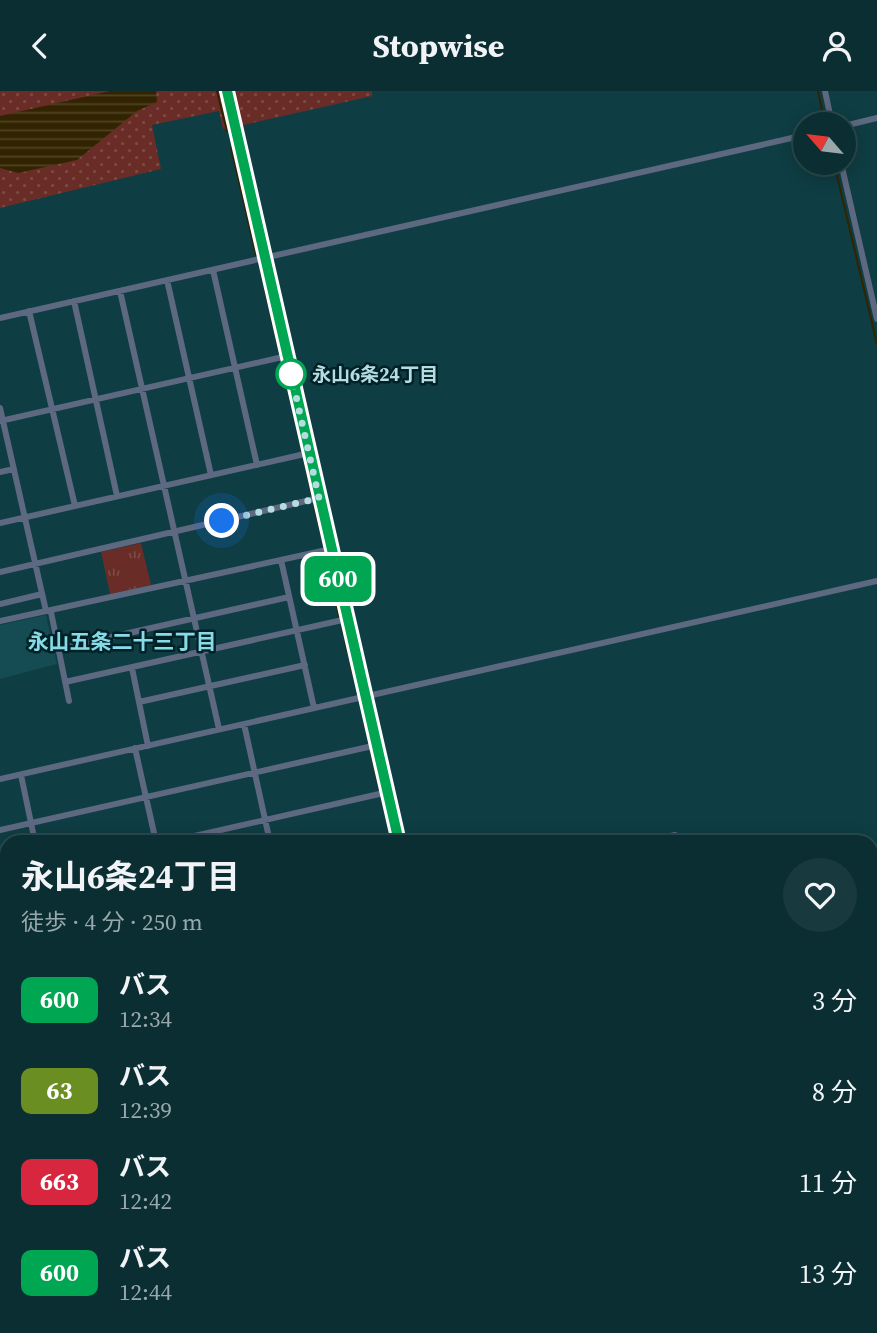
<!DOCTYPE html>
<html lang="ja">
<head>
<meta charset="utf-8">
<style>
	:root { --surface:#0a2e32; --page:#183a3e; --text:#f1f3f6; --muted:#99a8ac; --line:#2a4a4d }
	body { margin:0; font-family:"Source Serif 4","Noto Sans JP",serif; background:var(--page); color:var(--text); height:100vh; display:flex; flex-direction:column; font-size:26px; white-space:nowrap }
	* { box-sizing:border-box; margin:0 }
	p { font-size:23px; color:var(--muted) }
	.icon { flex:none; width:38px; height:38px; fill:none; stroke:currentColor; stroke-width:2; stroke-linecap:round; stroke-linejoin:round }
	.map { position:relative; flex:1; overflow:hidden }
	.panel { position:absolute; left:0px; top:744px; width:878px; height:499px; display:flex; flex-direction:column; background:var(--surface); border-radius:21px 21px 0 0; box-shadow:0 4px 18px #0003,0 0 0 2px var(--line) }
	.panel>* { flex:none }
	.badge { padding:0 14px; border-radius:10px; font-size:24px; line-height:46px }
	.needle { width:46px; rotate:298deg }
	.tools { position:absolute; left:793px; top:21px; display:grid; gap:14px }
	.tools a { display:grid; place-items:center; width:63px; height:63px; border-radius:50%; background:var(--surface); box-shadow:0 4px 18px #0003,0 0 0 2px var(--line); font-size:35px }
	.you { position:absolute; width:35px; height:35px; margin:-18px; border:5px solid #fff; border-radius:50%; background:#1a73e8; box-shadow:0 0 0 10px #1a73e833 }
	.map>.badge { position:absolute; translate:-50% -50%; box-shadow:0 0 0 4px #fff }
	.round { display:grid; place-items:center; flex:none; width:74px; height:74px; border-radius:37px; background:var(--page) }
	.summary { display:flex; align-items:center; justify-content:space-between; height:119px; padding:0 21px }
	h1 { font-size:33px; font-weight:700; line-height:52px }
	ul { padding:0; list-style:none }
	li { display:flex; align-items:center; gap:21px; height:91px; padding:0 21px }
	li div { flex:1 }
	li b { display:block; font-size:26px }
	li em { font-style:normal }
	li .badge { min-width:77px; font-weight:700; text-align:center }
	header { display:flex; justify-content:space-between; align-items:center; height:91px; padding:0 21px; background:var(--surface); font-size:32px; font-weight:700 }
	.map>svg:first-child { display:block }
	.built { fill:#154b52 }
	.grass { fill:url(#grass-dots) }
	.park { fill:url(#park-tufts) }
	.water { fill:url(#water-rules) }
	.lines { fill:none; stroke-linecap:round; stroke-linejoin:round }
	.stream { stroke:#322400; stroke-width:2 }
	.minor { stroke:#5d6881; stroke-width:6 }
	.line-casing { stroke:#fff; stroke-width:16 }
	.line { stroke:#00a651; stroke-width:10 }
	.walk { stroke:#b5dce1; stroke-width:7; stroke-dasharray:0 12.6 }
	.stop-dot { fill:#fff; stroke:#00a651; stroke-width:3.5 }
	.labels { text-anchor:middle; stroke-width:5; stroke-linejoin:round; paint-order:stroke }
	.stop-label { font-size:19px; font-weight:bold; fill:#b5dce1; stroke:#002227; text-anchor:start }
	.neighbourhood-label { font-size:21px; font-weight:bold; fill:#87dae7; stroke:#002227 }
</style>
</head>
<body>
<header><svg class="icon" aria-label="back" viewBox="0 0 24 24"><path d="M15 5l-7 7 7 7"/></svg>Stopwise<svg class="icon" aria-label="person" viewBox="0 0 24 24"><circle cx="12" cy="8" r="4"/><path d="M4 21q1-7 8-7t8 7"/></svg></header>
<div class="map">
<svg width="877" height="1242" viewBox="0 0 877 1242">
	<defs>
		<pattern id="grass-dots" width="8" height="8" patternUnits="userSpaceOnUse" patternTransform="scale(1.75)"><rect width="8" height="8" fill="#692c26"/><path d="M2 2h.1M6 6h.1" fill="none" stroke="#7c4a45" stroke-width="1.8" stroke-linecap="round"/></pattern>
		<pattern id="park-tufts" width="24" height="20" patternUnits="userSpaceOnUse" patternTransform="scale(1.75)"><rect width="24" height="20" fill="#692c26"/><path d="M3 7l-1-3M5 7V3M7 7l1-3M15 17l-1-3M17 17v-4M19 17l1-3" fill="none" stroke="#7c4a45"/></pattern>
		<pattern id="water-rules" width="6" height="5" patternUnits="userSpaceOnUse" patternTransform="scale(1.75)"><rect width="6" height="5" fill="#322400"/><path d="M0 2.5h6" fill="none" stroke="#4d4325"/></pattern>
	</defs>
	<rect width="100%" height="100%" fill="#0e3d43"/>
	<path class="built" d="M46,524L57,573L0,588V534Z"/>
	<path class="grass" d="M0,0H220L229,37L223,38L219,20L152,34L161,78L0,117Z
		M231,0H372V5L239,35Z
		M243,1236H483L459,1242H245Z"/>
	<path class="park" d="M141,452L151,494L110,503L101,461Z"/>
	<path class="water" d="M110,0H156L157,11L137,20L77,69L18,82L0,77V25Z"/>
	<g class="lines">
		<path class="stream" d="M217,0L227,40
			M818,0L825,33
			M231,56L256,164
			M834,72L877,253
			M261,182L264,193
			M265,200L269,215
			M271,225L273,235
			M275,242L279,258
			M283,275L285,282
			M286,289L287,294
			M289,300L293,316
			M294,323L297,336
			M299,343L301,354
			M305,373L312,404
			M314,415L324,454
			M327,466L329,479
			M332,488V498
			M336,511L339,526
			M342,536L343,542
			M345,550L349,566
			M351,576L355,591
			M364,632L369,650
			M371,661L379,697
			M382,709L394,751
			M501,1236V1242"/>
		<path class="minor" d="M227,0L400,751
			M825,0L832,33
			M844,35L877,27
			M841,72L877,228
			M213,179L257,374
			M167,189L211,384
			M120,200L219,638
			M74,210L117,405
			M29,220L75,415
			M0,227L805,44
			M0,317L46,520
			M0,330L287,265
			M0,381L14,378
			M0,432L309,362
			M281,469L314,617
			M0,481L319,407
			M0,513L42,503
			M51,521L69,610
			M0,530L331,458
			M58,558L289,506
			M132,577L148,655
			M65,591L347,528
			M139,611L305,574
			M244,633L270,751
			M135,657L156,751
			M21,684L35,751
			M0,688L877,490
			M0,739L377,654
			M168,751L388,701
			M645,751L675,744L676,751
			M0,789L7,787
			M0,840L7,838
			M0,890L7,889
			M872,904L877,903
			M0,942L7,940
			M0,959L7,988
			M0,1003L7,1001
			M0,1101L7,1099
			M0,1159L7,1157
			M0,1191L7,1221
			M10,1236L12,1242
			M143,1236L144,1242
			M225,1236L227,1242
			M654,1236L655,1242
			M802,1236L803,1242
			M515,1242L543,1236
			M735,1242L763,1236"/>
	</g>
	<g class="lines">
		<g class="line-casing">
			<path id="line" d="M227,0L399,751"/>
		</g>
		<use href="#line" class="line"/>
		<path class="walk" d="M222,430L319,407L291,283"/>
	</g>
	<circle class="stop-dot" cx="291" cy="283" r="14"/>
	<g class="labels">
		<g class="stop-label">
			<text x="312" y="290">永山6条24丁目</text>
		</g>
		<g class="neighbourhood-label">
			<text x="122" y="558">永山五条二十三丁目</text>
		</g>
	</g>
</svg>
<div class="tools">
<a><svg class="needle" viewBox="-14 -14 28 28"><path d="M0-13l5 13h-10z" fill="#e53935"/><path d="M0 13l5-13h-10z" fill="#99a8ac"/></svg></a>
</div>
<div class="you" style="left:222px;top:430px"></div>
<b class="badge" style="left:338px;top:488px;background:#00a651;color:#fff">600</b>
<section class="panel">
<div class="summary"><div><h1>永山6条24丁目</h1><p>徒歩 · 4 分 · 250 m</p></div><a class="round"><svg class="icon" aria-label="heart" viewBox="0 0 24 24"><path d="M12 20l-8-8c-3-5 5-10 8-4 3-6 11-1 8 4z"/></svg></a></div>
<ul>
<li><span class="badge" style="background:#00a651;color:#fff">600</span><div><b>バス</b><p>12:34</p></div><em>3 分</em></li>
<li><span class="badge" style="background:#6b8e23;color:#fff">63</span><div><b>バス</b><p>12:39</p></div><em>8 分</em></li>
<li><span class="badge" style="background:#d7263d;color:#fff">663</span><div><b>バス</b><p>12:42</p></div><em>11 分</em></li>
<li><span class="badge" style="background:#00a651;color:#fff">600</span><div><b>バス</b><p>12:44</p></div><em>13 分</em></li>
</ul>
</section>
</div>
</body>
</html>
